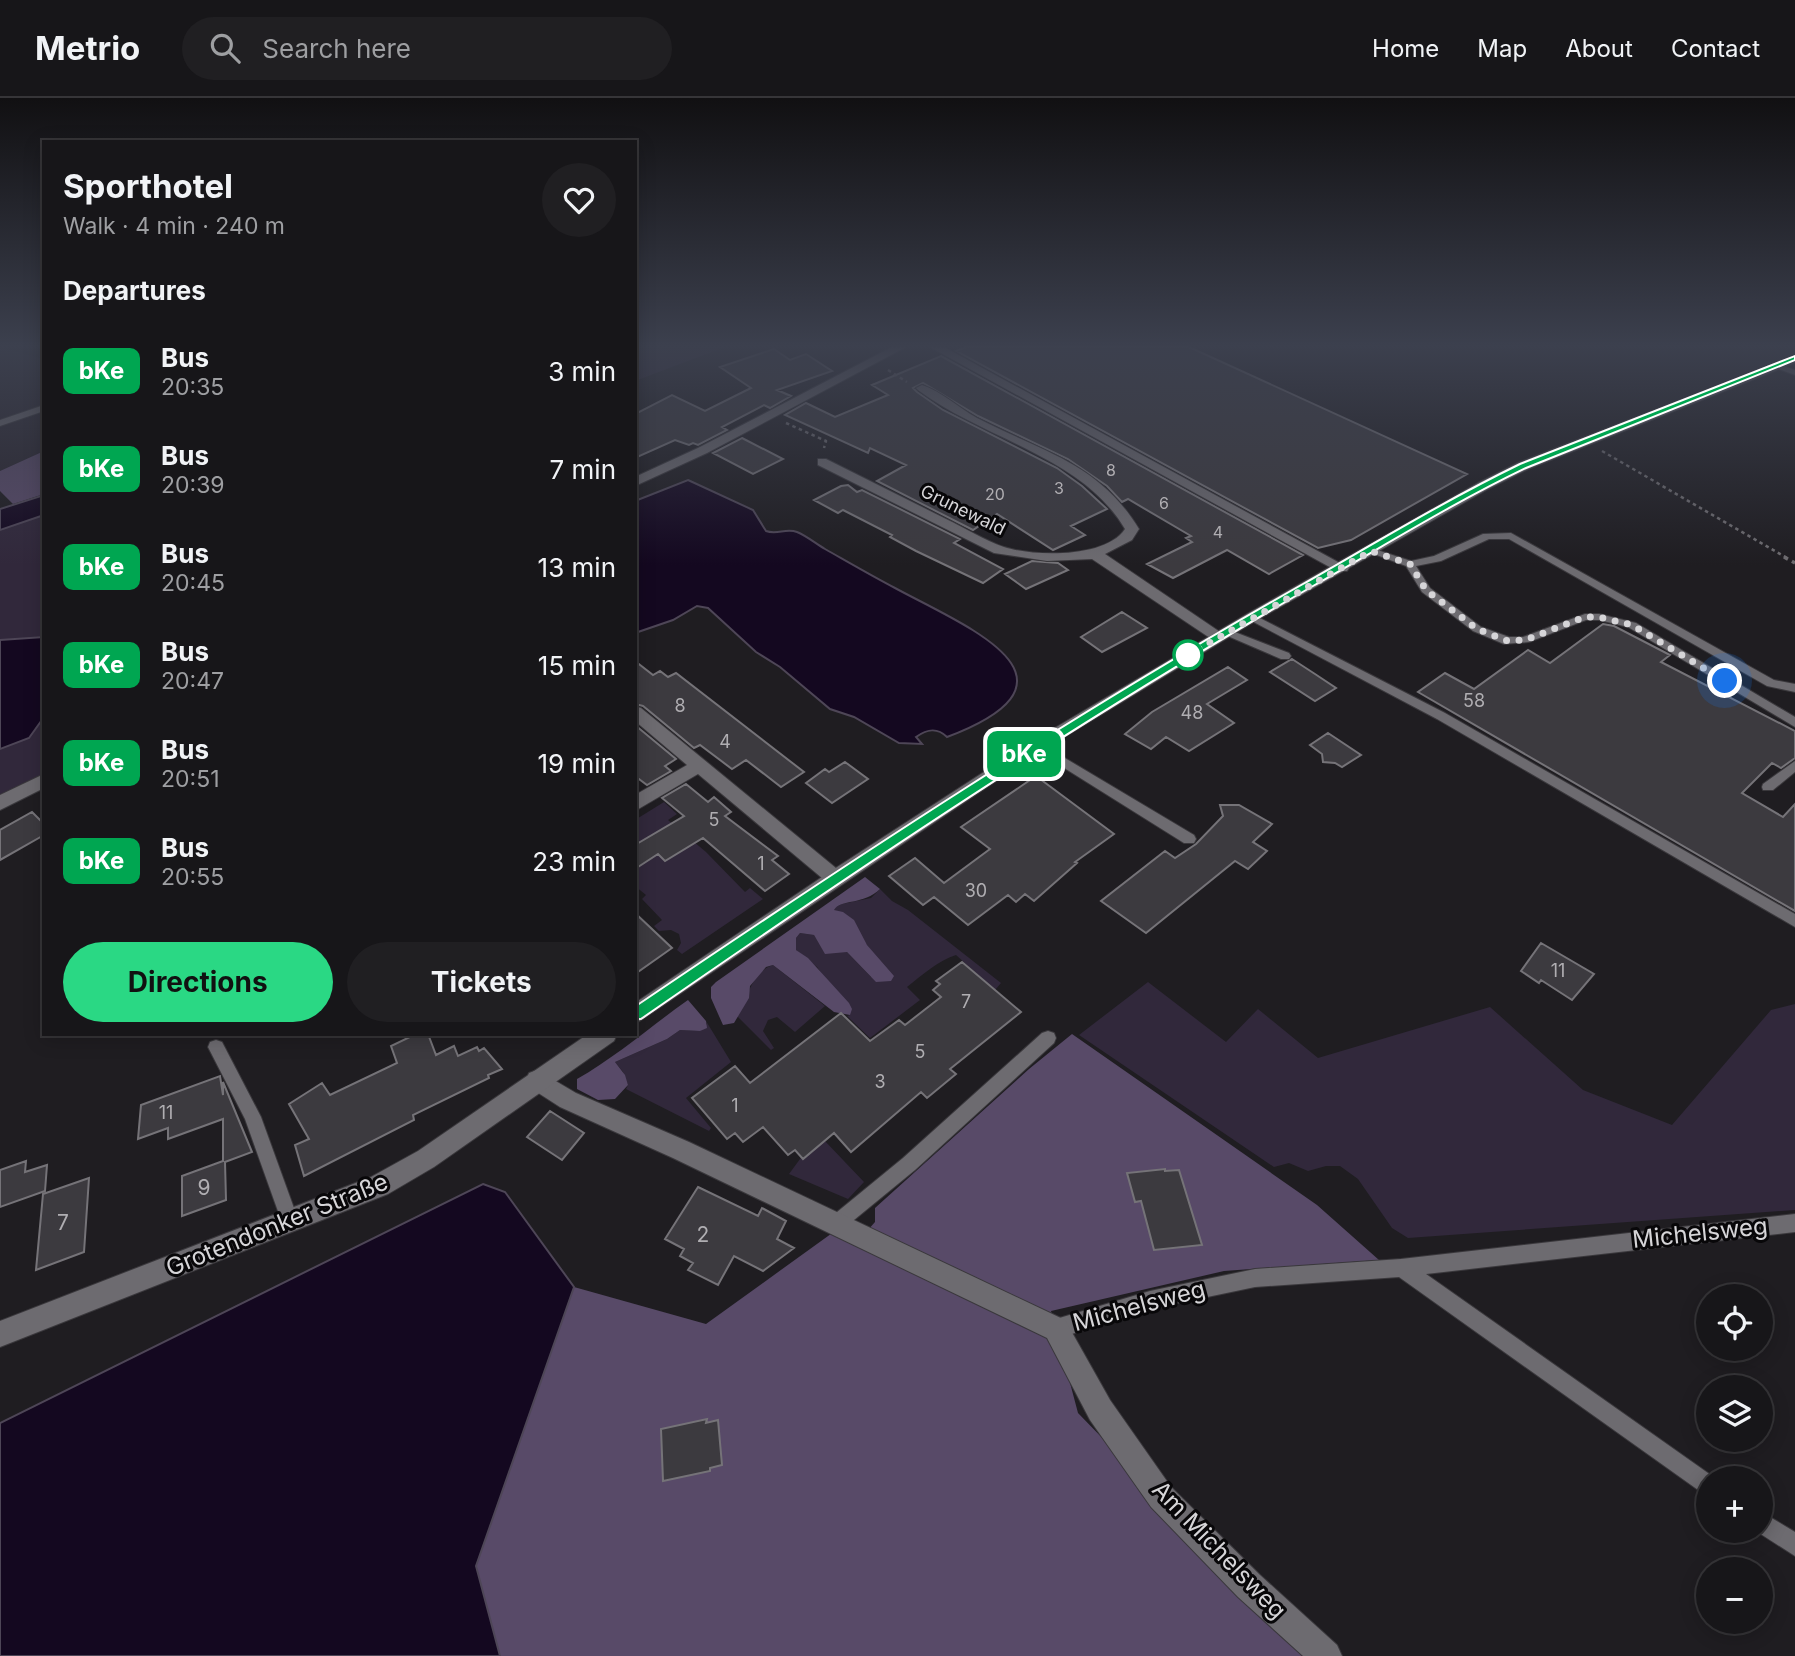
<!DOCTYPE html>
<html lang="en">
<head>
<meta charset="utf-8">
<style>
	:root { --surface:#171619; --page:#201f22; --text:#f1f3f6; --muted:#9e9fa2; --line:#363538; --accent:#2ad884 }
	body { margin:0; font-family:Inter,sans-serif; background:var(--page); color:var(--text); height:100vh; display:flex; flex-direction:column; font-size:26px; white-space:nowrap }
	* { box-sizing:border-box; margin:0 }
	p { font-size:23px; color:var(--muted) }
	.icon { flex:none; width:38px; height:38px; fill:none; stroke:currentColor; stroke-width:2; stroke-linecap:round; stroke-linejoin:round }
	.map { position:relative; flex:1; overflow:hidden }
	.details { position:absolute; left:42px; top:42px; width:595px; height:896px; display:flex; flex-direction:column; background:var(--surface); border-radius:0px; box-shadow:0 4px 18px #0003,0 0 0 2px var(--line) }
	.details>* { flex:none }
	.badge { padding:0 14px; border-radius:10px; font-size:24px; line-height:46px }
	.controls { position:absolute; left:1696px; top:1186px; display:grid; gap:14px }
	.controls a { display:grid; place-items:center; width:77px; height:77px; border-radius:50%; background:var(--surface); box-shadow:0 4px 18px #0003,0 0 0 2px var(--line); font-size:35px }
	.you { position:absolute; width:35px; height:35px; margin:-18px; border:5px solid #fff; border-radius:50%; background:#1a73e8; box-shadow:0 0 0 10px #1a73e833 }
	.map>.badge { position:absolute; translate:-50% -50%; box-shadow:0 0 0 4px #fff }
	h2 { padding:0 21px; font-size:26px; line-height:63px }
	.round { display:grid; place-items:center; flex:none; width:74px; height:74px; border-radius:37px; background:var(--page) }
	.summary { display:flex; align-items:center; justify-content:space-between; height:119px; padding:0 21px }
	h1 { font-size:33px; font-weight:700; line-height:52px }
	.cta { display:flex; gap:14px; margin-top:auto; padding:14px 21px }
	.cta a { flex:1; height:80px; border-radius:42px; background:var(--accent); color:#111; font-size:28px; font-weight:700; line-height:80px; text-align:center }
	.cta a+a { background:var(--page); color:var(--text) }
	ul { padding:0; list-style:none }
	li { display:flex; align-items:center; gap:21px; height:98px; padding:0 21px }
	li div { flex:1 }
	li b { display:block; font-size:26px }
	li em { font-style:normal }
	li .badge { min-width:77px; font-weight:700; text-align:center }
	header { display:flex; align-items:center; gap:42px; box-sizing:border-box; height:98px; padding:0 35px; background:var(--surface); border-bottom:2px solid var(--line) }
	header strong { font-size:33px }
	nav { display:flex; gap:38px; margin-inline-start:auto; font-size:24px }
	.search { width:490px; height:63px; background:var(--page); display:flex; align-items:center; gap:18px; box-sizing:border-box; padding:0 24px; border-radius:38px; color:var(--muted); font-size:26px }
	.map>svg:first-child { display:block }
	.built { fill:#29252e }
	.green { fill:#31283b }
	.forest { fill:#584a68 }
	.water { fill:#140820; stroke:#4e4657; stroke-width:2 }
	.building { fill:#3c3a3f; stroke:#757378; stroke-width:2 }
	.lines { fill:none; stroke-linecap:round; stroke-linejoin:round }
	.service-casing { stroke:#3a383c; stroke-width:2 }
	.minor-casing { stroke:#3a383c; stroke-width:2 }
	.secondary-casing { stroke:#3a383c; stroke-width:2 }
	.path-far1 { stroke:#6e6c70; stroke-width:2.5; stroke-dasharray:3.5 3.5; stroke-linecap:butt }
	.path { stroke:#6e6c70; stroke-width:3.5; stroke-dasharray:4.5 4.5; stroke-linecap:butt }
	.service { fill:#6d6b70; fill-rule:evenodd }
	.minor { fill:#6d6b70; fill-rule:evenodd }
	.secondary { fill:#6d6b70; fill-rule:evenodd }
	.line { fill:#00a651; stroke:#fff; stroke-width:2 }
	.walk { stroke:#d6d5d8; stroke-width:7; stroke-dasharray:0 12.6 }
	.stop-dot { fill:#fff; stroke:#00a651; stroke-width:3.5 }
	.labels { text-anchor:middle; stroke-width:6; stroke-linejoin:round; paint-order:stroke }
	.far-number-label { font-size:16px; fill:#b0aeb2 }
	.far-street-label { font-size:18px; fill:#d6d5d8; stroke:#080709 }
	.number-label { font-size:18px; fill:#b0aeb2 }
	.near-number-label { font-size:21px; fill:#b0aeb2 }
	.near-street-label { font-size:24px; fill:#d6d5d8; stroke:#080709 }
</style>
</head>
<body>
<header>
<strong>Metrio</strong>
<div class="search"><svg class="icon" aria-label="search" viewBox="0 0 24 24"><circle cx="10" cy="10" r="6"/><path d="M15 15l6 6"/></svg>Search here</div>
<nav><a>Home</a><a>Map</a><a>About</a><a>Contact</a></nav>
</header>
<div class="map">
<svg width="1795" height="1558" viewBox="0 0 1795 1558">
	<rect width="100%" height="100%" fill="#1f1d21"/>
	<path class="built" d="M0,249L44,261V353L0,373Z"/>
	<path class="green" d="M635,249H725L635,283Z
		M44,417V682L0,705V432Z
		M664,704L677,716L668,722L706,754L745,794L750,790L763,801L682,856L677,852L681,845L679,836L671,832L659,833L654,828L662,822L642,801L646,797L635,788V722Z
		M880,791L892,803L908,812L1001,885L995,892L956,857C938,863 922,877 907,889L920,902L870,940L847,918L850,917L817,869L796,852V840L800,835L814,837C829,861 821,853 847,854L871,879L879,863L863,842L833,812L837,807L871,800Z
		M773,867L825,908L795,934L777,919L768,922L763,933L774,950L771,952L737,918C748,901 751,874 773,867Z
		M1148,884L1226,944L1258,911L1318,960L1490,909L1583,992L1672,1027L1771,912L1795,906V1112L1408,1140L1392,1130L1358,1081L1340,1068H1326L1308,1073L1289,1065L1274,1069L1079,937Z
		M706,923L731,964L686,1000L711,1030L709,1033L626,991L628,987L623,974L615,964L667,941L680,932L700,933L707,926Z
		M824,1042L864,1084L848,1101L789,1076L800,1061Z"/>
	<path class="forest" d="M44,353V396L13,406L0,393V373Z
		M865,779L880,791C864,807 840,801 834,812L843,814L854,822L867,847L894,878L891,883L876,884L847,854L825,856L814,837L800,835L796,840V852L808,860L849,905L852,911L850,917L834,914L773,867L766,869L750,888L749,900L734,925L723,927L711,900V889L716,884Z
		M688,902L706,923L707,930L700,933L680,932L667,941L615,964L625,977L628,987L615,1001L598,1002L577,991V981C616,959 651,928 688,902Z
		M1072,936L1317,1107L1379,1162L1224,1173L1051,1213L1078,1315L1314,1558H495L476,1468L574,1189L706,1226L835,1133H867L875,1124V1110L1029,971Z"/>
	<path class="water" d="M688,382L753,412L766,433C777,437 786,430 797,434C807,438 816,446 825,451C848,464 872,478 895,490C965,528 1100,581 947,639C937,629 927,631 916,639L922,646L899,645L854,619L830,611L780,569L756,554L708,510L697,508L673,522L635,535V403Z
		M44,397V417L0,432V411Z
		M44,539V619L29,640L0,651V542Z
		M483,1086L505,1094L574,1189L476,1468L500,1558H0V1325Z"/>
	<path class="building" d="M966,249H1189L1467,376L1351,442L1318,450L956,253Z
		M774,251L790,262L806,256L832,273L777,292L791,298L770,310L764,307L722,329L727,332L698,347L693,345L689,347L675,342L635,360V316L672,297L705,313L751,290L720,269Z
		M941,258L1303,457L1269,476L1227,452L1173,480L1147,466L1192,444L1186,440L1191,438L1128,401L1122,404L1107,388L1068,361L978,318L923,285L913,290L917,294L943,312L1057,370L1082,388L1107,411L1071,428L1085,437L1053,452L997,416L973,432L877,383L906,367L870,350L868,355L785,317L806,305L835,319L888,297L872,287Z
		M742,340L783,361L753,376L713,355Z
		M848,387L857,394L862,392L960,441L954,445L1003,471L983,485L916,453L890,439L892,437L843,412L838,415L814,402L841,388Z
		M1032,463L1058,465L1068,472L1026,491L1005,476Z
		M1122,514L1147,530L1102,554L1081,539Z
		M1603,526L1614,528L1670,557L1661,564L1795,633V660L1781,670L1772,665L1742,695L1783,719L1795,706V813L1418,594L1445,575L1474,591L1528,552L1550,565Z
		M1292,561L1315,576L1336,590L1315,603L1270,574Z
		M635,563L653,577L660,573L668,579L676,575L804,674L781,689L746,662L732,671L700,647L694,650L643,608L635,606Z
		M1228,569L1247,582L1207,606L1234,625L1189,653L1166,639L1151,651L1125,636L1152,614Z
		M635,627L676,661L665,668L671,673L647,687L635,678Z
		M1328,635L1361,657L1342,669L1335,665L1323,664L1322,656L1310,647Z
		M845,664L868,681L832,705L806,685L825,671L829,674Z
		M1036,678L1114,736L1075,764L1077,765L1034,803L1025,796L1016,804L1008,797L968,827L934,799L923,807L889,778L915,760L944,785L990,751L961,729Z
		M686,686L708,704L714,699L731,714L725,718L778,758L772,762L789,776L765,793L703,740L665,763L658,756L635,771V747L684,718L662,700Z
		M1220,707H1239L1272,726L1253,744L1267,753L1248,771L1235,763L1146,835L1101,803L1165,753L1175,760L1196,746L1223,718Z
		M32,714L44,726V737L0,762V732Z
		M635,815L672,850L635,876Z
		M1541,845L1594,876L1572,902L1541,882L1539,885L1521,873Z
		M962,864L1021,914L950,971L956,976L927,1000L921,994L851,1054L834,1035L803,1061L795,1052L788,1057L763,1029L743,1044L735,1035L727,1041L692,1000L735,968L750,985L841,915L870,943L899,922L905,927L941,899L933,892L940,886L936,883Z
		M416,936H428L436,957L454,948L458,958L477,949L479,953L484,950L502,971L488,977L489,980L413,1017L414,1022L304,1078L295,1047L309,1041L289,1006L322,985L330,997L397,965L391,948Z
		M220,978L223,997V984L252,1054L225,1064L226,1102L182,1118V1078L223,1063V1021L168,1041V1030L138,1041L141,1007Z
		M550,1013L584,1035L562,1062L527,1039Z
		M26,1063L25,1074L47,1067L45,1093L0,1109V1072Z
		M1165,1071V1073L1179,1072L1202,1147L1154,1152L1141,1103L1135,1104L1127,1075Z
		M89,1080L84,1154L36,1172L43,1096Z
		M698,1089L758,1118L762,1110L786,1123L777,1141L794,1150L763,1173L734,1158L718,1187L688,1172L693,1165L680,1158L684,1151L665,1141Z
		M707,1321L706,1325L718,1322L722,1367L710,1370V1373L663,1383L661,1331Z"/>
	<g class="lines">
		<g class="service-casing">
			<path id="service" d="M1776,265L1795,272V277L1773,269V265Z
				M44,307V313L0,328V322Z
				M1511,435L1774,582L1795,586V594L1767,588L1509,441H1489L1441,463L1416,468L1430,490L1481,529L1509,539H1523L1585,516H1599L1636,525L1795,619V629L1628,529L1599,522H1586L1529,544L1504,546L1473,533L1422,494L1406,468L1366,453L1371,450L1411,463L1434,458L1483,436Z
				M1252,516L1445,615L1795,816V829L1437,621L1248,521L1246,519Z
				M1227,531L1289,555L1291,558L1289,561H1281L1223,536V532Z
				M1038,644L1194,737L1196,741L1194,745H1184L1034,651L1032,648Z
				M1795,663V674L1773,692H1763L1762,689L1763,686Z
				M1048,933L1054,935L1056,940L1054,945L915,1072L843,1131L837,1134L831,1131L828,1125L831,1119L903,1060L1042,935Z
				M216,942L222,944L261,1019L299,1124L296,1130L290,1133L284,1130L245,1021L208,949L210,944Z
				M1795,1116V1134L1426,1176L1715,1380L1708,1381V1397L1701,1394L1399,1179L1255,1189L1150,1211L1056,1241L1049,1238L1046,1231L1049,1224L1056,1221L1150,1193L1255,1171L1401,1161Z
				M1760,1413L1795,1434V1458L1756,1433H1760Z"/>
		</g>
		<g class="minor-casing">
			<path id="minor" d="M892,249H906L707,355L635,388V379L698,350Z
				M930,249H944L1349,470L1347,473H1337Z
				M922,287C941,293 959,310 977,320C1042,354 1098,364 1139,431L1132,442L1105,456L1223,536L1226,539L1223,542H1213L1092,461L1047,463L994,455L818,367V361H826C866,381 906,401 946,421C965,430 984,442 1004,449C1034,459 1106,460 1125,431C1082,358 985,342 918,292L916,290Z
				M635,608L641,610L842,775L845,780L842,785L835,787L828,785L698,676L635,713V697L687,667L635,623Z
				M44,676V690L0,712V697Z
				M537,972L576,995L689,1044L1065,1222L1110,1302L1171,1389L1260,1477L1337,1547L1342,1558H1303L1238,1499L1151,1409L1090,1322L1047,1240L673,1060L560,1009L529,989L526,982L529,975Z"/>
		</g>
		<g class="secondary-casing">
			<path id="secondary" d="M1795,258V265L1528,371L1488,391L1257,522L1033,658L635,926V905L828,775L1021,650L1247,516L1478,385L1518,365Z
				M588,936H617L614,943L434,1069L388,1096L0,1249V1223L371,1079L418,1053Z"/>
		</g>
		<path class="path-far1" d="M888,272L907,284
			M786,325L826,343L824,350
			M1602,353L1787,460"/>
		<path class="path" d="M1784,459L1795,465"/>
		<use href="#service" class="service"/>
		<use href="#minor" class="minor"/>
		<use href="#secondary" class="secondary"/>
	</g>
	<linearGradient id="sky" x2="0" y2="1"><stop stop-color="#111012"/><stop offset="0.53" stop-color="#3c404e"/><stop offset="1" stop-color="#3c404e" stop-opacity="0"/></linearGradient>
	<rect width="1795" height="467" fill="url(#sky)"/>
	<path class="line" d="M1795,258V262L1526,370C1453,405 1384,448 1313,488C1081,621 860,769 641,921H630L628,917L630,912C850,763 1071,617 1303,486C1375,445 1446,402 1520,366Z"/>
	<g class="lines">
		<path class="walk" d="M1188,557L1371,453L1410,466L1426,492L1477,531L1508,543L1525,542L1585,519H1599L1632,527L1725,583"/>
	</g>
	<circle class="stop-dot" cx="1188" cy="557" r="14"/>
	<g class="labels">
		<g class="far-number-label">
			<text x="1111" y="378">8</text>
			<text x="1059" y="396">3</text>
			<text x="995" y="402">20</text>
			<text x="1164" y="411">6</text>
			<text x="1218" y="440">4</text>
		</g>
		<g class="far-street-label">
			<text transform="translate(963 412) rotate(26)" y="6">Grunewald</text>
		</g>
		<g class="number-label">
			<text x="1474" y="609">58</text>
			<text x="680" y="614">8</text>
			<text x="1192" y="621">48</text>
			<text x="725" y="650">4</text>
			<text x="714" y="728">5</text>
			<text x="761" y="772">1</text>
			<text x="976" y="799">30</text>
			<text x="1558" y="879">11</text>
			<text x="966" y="910">7</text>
			<text x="920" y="960">5</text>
			<text x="880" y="990">3</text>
			<text x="735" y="1014">1</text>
			<text x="166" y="1021">11</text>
		</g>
		<g class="near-number-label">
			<text x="204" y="1097">9</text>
			<text x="63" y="1132">7</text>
			<text x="703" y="1144">2</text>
		</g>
		<g class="near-street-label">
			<text transform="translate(277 1127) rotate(-22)" y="8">Grotendonker Straße</text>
			<text transform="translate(1700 1135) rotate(-6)" y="8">Michelsweg</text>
			<text transform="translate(1139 1208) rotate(-15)" y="8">Michelsweg</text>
			<text transform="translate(1219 1452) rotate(46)" y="8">Am Michelsweg</text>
		</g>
	</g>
</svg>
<div class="controls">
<a><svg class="icon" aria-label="locate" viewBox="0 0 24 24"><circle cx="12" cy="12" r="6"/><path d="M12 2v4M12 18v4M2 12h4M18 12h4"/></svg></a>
<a><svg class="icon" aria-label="layers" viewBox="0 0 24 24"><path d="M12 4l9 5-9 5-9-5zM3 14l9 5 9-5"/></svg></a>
<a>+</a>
<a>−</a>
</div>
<div class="you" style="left:1725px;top:583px"></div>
<b class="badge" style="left:1024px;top:656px;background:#00a651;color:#fff">bKe</b>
<section class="details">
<div class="summary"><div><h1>Sporthotel</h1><p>Walk · 4 min · 240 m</p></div><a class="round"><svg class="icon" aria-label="heart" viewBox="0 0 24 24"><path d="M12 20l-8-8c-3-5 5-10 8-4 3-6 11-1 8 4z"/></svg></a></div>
<h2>Departures</h2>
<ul>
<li><span class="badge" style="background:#00a651;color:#fff">bKe</span><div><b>Bus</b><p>20:35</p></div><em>3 min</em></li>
<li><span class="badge" style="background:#00a651;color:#fff">bKe</span><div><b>Bus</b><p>20:39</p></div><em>7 min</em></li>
<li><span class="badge" style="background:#00a651;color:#fff">bKe</span><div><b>Bus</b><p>20:45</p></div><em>13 min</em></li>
<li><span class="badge" style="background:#00a651;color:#fff">bKe</span><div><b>Bus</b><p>20:47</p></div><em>15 min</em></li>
<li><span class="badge" style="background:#00a651;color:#fff">bKe</span><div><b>Bus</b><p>20:51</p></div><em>19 min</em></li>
<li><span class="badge" style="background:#00a651;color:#fff">bKe</span><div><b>Bus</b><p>20:55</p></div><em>23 min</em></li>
</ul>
<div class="cta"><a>Directions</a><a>Tickets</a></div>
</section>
</div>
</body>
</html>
